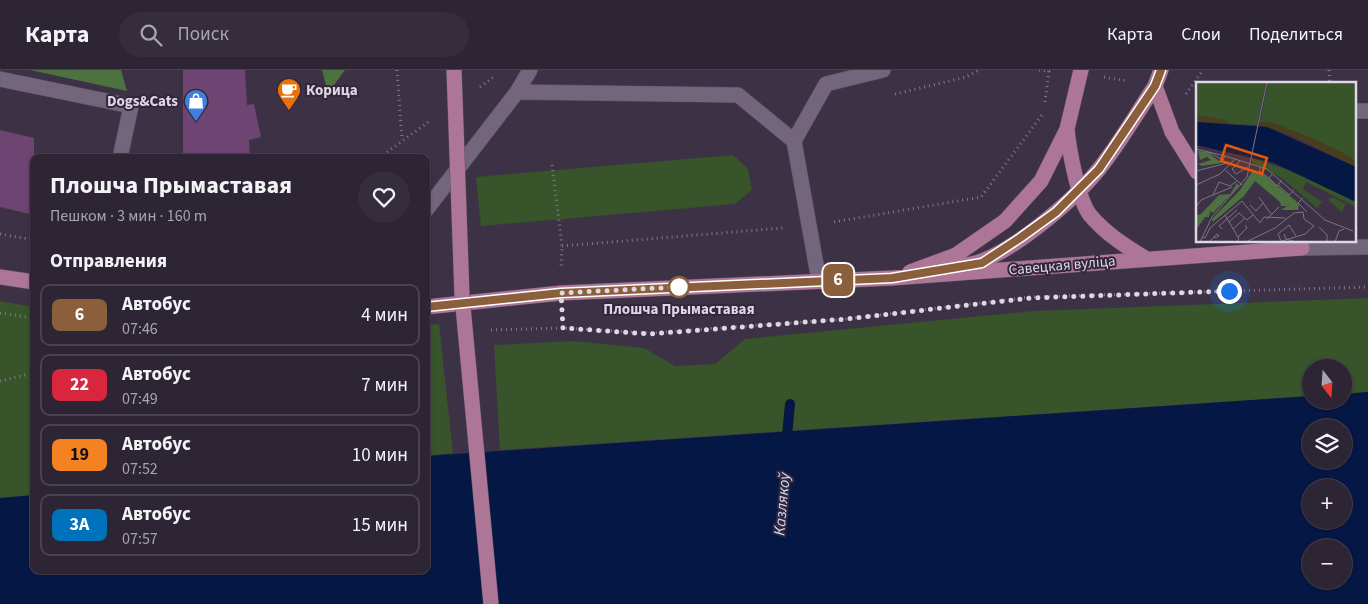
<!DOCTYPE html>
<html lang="ru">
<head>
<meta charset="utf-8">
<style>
	:root { --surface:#2e2534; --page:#362d3c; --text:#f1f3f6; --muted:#a7a5ac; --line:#49424f }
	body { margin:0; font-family:"Source Sans 3",sans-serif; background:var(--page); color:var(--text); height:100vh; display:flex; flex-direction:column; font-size:19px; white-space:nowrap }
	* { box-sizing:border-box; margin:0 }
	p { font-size:16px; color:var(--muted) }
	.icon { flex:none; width:28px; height:28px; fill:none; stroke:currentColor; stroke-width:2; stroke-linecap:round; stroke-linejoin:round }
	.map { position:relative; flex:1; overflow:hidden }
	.drawer { position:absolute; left:30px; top:84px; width:400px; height:420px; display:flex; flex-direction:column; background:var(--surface); border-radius:10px; box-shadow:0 1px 4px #0004,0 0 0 1px var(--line) }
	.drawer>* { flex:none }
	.badge { padding:0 10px; border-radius:8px; font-size:18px; line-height:32px }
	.needle { width:32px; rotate:163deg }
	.controls { position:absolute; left:1302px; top:289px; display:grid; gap:10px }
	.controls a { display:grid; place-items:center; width:50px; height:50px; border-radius:50%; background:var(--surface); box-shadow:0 1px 4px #0004,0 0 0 1px var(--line); font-size:25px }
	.you { position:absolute; width:25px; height:25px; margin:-12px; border:4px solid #fff; border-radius:50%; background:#1a73e8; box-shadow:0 0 0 8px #1a73e833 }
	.map>.badge { position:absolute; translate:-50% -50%; box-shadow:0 0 0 2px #fff }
	h2 { padding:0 20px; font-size:19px; line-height:45px }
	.round { display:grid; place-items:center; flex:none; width:52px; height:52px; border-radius:26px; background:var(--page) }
	.summary { display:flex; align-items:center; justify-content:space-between; height:85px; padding:0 20px }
	h1 { font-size:24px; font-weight:700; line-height:38px }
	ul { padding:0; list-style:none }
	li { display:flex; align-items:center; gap:15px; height:62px; margin:0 10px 8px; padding:0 10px; border:2px solid var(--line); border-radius:10px }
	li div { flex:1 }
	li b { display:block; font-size:19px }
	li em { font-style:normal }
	li .badge { min-width:55px; font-weight:700; text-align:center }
	header { display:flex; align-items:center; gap:30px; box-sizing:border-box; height:70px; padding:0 25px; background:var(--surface); border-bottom:1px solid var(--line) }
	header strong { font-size:24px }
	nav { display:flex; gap:28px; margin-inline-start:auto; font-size:18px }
	.search { width:350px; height:45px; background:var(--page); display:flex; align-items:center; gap:12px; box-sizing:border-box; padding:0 18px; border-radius:28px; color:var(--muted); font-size:19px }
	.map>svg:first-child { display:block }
	.green { fill:#37542b }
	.forest { fill:#4e723f }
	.water { fill:#051744; fill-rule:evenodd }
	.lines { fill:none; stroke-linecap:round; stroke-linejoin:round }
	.stream { stroke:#051744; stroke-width:10 }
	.building { fill:#6d4472 }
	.minor-casing { stroke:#584e5f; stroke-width:16 }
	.major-casing { stroke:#584e5f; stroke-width:16 }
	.path { stroke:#83798a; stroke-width:3; stroke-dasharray:1 4; stroke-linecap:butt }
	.minor { stroke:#72657c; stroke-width:15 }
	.major { stroke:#ad7696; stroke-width:15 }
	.major-bridge-casing { stroke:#584e5f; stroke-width:16; stroke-linecap:butt }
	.major-bridge { stroke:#ad7696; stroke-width:15 }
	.line-casing { stroke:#fff; stroke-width:11 }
	.line { stroke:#8b5e3c; stroke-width:8 }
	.walk { stroke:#ded7e4; stroke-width:5; stroke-dasharray:0 9 }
	.stop-dot { fill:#fff; stroke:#8b5e3c; stroke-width:2.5 }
	.labels { text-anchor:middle; stroke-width:4; stroke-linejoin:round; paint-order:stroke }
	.poi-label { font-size:15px; font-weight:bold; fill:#ded7e4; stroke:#33273b; text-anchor:start }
	.street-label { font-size:15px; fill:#ded7e4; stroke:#33273b }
	.stop-label { font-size:15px; font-weight:bold; fill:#ded7e4; stroke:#33273b }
	.water-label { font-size:16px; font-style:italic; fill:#cbdbfb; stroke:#33273b }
	.inset-river { fill:none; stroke:#051744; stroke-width:2.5 }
	.inset-road { fill:none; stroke:#7d7385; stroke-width:1 }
	.view { fill:#e8590c; fill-opacity:0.15; stroke:#e8590c; stroke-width:2.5 }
	.inset-edge { fill:none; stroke:#ded7e4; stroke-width:2.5 }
</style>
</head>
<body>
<header>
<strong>Карта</strong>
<div class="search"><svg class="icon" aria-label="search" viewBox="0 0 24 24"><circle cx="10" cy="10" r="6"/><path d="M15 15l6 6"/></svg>Поиск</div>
<nav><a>Карта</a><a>Слои</a><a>Поделиться</a></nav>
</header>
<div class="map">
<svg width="1368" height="534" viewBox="0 0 1368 534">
	<rect width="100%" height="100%" fill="#3d3145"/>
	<path class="green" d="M733,85L748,99L752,120L735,134L481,156L476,107Z
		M1368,228V322L1344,324V298H1311V326L500,380L494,275L574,271L644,278L675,296L715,294L745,269L1034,241Z
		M0,231L34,237V425L0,428Z
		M439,254L453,383L426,386V255Z"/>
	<path class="forest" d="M30,0H121L127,21Z
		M322,0H345L328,23Z"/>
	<path class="water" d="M1368,322V534H0V428L34,425V500H426V386L1311,326V330H1344V324ZM1311,358H1344V390H1311ZM1311,418H1344V450H1311ZM1311,478H1344V510H1311Z"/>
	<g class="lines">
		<path class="stream" d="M786,376L790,334"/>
	</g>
	<path class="building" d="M183,0H245L247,35L254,34L261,67L249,70L250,88H183Z
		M0,60L34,68V145L0,137Z"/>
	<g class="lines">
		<g class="minor-casing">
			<path id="minor" d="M0,9L131,36L120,88
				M517,22L738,25L794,71
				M1354,41H1368
				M426,140L517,22L530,0
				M1302,178L1368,177
				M819,211L794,71L826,14L883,0"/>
		</g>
		<g class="major-casing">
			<path id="major" d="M1155,16L1172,62L1197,102
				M1067,59C1069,79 1078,130 1090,145C1105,163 1125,176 1145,188
				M967,195C1006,189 1074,130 1099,99C1120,73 1137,43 1155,16L1161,0
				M910,202L956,185L1005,151L1041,111L1067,59L1081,0
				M0,207L34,212
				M426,237L561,223L892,208L1302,178"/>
		</g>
		<path class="path" d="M397,0L402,69
			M1039,0L1051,1
			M1329,0L1330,14
			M1104,7L1127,11
			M480,17L495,6
			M895,24L966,7L979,0
			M1186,24L1203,0
			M1045,32L1049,0
			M379,88L431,50
			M552,95L562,176L561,198
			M834,152L981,127L1042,45
			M0,164L34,170
			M562,176L783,158
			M0,243L34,248
			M491,260L563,258L649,263L846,249L1030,227L1368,217
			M0,311L34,303"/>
		<use href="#minor" class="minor"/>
		<use href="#major" class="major"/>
		<g class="major-bridge-casing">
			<path id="major-bridge" d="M454,0L462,226L491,534"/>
		</g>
		<use href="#major-bridge" class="major-bridge"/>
	</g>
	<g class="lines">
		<g class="line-casing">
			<path id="line" d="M426,237L561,223L892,208L982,193L1020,168L1056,142L1099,99L1155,16L1161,0"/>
		</g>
		<use href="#line" class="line"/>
		<path class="walk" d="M679,217L561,223L563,258L649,264L846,249L1030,228L1229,221"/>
	</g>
	<defs>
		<g id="cafe-pin" transform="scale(1.25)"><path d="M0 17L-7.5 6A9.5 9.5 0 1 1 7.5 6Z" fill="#e8710a" stroke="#33273b"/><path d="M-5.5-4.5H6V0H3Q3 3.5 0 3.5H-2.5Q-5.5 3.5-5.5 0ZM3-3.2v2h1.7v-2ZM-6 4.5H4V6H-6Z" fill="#fff"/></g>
		<g id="shop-pin" transform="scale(1.25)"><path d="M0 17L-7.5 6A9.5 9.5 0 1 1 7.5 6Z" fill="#3f7fe0" stroke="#33273b"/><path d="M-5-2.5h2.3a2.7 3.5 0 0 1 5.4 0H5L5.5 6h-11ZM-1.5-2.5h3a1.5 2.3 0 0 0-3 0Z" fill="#fff"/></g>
	</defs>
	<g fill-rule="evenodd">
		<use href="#cafe-pin" x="289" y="20"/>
		<use href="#shop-pin" x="196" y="31"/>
	</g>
	<circle class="stop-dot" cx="679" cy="217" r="10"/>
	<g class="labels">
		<g class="poi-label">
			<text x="306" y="25">Корица</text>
			<text x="178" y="36" text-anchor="end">Dogs&amp;Cats</text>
		</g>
		<g class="street-label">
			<text transform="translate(1062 195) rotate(-5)" y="5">Савецкая вуліца</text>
		</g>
		<g class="stop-label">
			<text x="679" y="244">Плошча Прымаставая</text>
		</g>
		<g class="water-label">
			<text transform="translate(781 434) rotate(-85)" y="6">Казлякоў</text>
		</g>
	</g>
	<g transform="translate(1196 12)">
		<rect width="160" height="160" fill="#3d3145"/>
		<path d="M0,0H70L61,43L34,42L0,33ZM72,0H160V80L127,61L78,41L64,40ZM56,76L104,92L160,120V125L110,100L107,107L126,120L121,126L87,97L56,80ZM136,115L150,122L146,130L134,120L132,117Z" fill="#37542b"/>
		<path d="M2,69L11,70L26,81L6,84L2,82L15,78L11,75L4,78ZM57,88L59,91L68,93L100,119L103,123L102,128H85L91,124H85L84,120L59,99L48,114L17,140L16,137L44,108ZM41,101L43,104L17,131L14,129L13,135H9L0,148V132L4,133L23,113L34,112Z" fill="#4e723f"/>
		<path d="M0,33L30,38L34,42L0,40ZM64,40L78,41L127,61L152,73L160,80V85L90,51L63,43Z" fill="#473e1e"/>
		<path d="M0,40L71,45L160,85V120L78,81L0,63Z" fill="#051744"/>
		<path class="inset-river" d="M19,50L106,69L160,95"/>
		<path class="inset-road" d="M0,67L29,74M10,69L27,78L29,74M29,74L71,87L129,138L157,149M44,79L36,87L40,92L52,85M65,85L63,89L73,96L76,92M29,88L46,103M0,89L31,81M73,96L81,104L86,98M0,103L24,92L39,77M82,103L93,113L98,108M17,113L36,105M63,115L75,132M107,116L102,121L111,130M54,123L60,129L67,121M0,125L5,118L17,113L23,100L34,104L41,99M29,133L43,157L40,160M71,137L83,125M33,140L43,131L51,138L57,133M123,145L131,153V160M26,147L23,144L41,128M37,147L49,136M88,152L90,157L100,160M6,155L9,156L14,146L46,119L64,141L68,135L89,136M42,155L51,146L49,143M85,159L82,152L93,143L100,154M4,160L16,135L51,95L71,0M13,160L21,152L23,154L18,156M50,160L79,146L98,131L107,130L108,137L118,144L109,152L83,160M139,160L143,149L148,147"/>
		<path class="view" d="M30,63L71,76L66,92L25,79Z"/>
		<rect width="160" height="160" class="inset-edge"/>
	</g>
</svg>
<div class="controls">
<a><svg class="needle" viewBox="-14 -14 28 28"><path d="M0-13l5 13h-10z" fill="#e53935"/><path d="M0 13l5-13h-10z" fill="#a7a5ac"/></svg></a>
<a><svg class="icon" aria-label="layers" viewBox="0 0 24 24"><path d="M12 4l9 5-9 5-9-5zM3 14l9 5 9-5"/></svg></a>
<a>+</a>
<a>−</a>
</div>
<div class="you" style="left:1229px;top:221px"></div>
<b class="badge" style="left:838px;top:210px;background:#8b5e3c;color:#fff">6</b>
<section class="drawer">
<div class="summary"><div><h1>Плошча Прымаставая</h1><p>Пешком · 3 мин · 160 m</p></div><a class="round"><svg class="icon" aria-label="heart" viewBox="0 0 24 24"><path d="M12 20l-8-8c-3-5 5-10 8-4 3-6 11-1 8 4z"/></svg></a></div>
<h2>Отправления</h2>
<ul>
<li><span class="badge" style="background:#8b5e3c;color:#fff">6</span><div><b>Автобус</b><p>07:46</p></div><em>4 мин</em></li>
<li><span class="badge" style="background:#d7263d;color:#fff">22</span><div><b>Автобус</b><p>07:49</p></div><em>7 мин</em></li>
<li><span class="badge" style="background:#f58220;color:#111">19</span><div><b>Автобус</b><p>07:52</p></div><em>10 мин</em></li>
<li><span class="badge" style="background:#0072bc;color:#fff">3А</span><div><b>Автобус</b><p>07:57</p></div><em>15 мин</em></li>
</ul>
</section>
</div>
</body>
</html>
